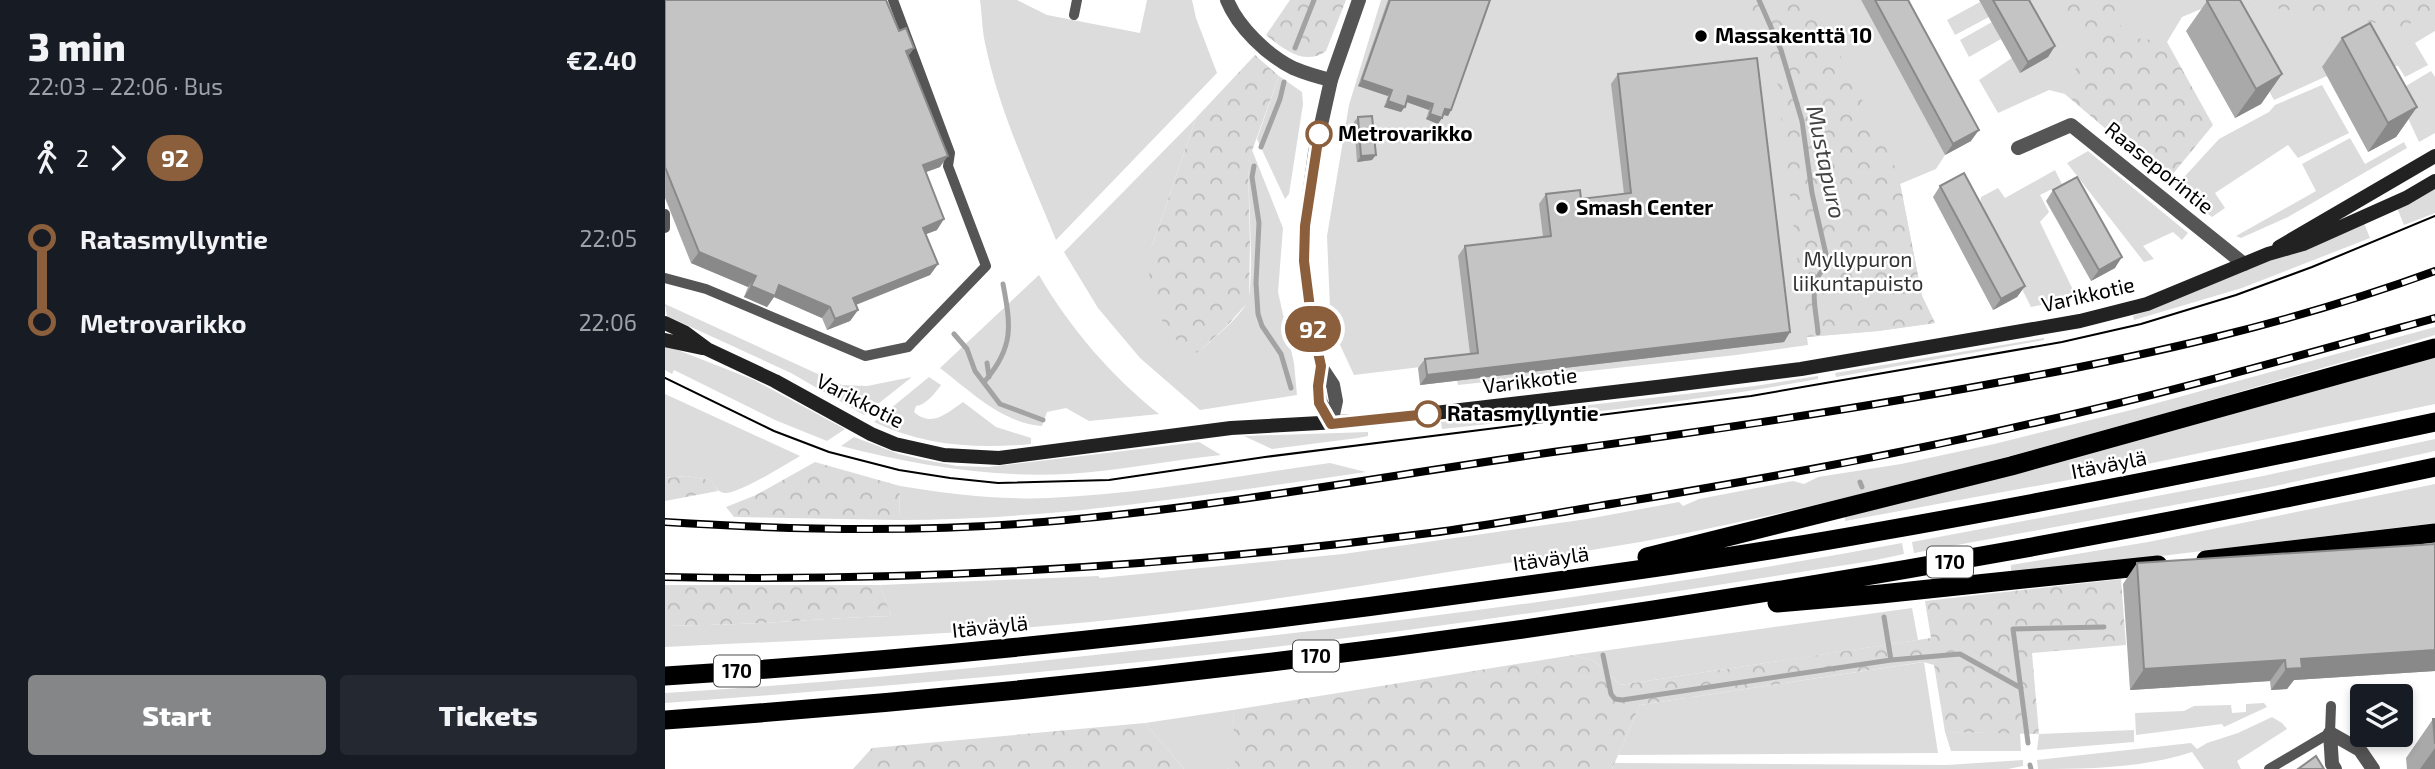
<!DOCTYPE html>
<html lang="en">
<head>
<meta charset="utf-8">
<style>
	:root { --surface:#171b24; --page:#242831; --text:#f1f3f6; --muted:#9ea1a6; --accent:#858687 }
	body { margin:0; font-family:"Exo 2",sans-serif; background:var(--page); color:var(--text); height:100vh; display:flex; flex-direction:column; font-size:26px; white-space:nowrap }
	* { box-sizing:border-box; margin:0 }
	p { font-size:23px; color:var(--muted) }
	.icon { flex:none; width:38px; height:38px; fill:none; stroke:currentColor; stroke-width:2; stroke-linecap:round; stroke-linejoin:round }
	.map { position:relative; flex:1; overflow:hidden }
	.panel { display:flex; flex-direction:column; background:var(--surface); width:665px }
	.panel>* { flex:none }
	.badge { padding:0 14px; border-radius:23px; font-size:24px; line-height:46px }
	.fabs { position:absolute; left:1685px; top:684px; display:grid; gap:14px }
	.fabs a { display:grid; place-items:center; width:63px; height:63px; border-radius:7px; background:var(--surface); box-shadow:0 4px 10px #0003; font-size:35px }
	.map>.badge { position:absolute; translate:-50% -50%; box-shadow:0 0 0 4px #fff }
	.legs { display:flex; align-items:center; gap:10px; height:77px; padding:0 28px; font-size:23px }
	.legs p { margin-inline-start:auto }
	.summary { display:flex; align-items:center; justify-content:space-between; height:119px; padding:0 28px }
	h1 { font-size:38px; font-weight:800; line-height:52px }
	.cta { display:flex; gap:14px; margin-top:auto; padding:14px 28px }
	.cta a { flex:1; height:80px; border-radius:7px; background:var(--accent); color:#fff; font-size:28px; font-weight:800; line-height:80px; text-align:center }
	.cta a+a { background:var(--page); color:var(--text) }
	ul { padding:0 28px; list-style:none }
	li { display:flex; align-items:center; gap:24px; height:84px; font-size:26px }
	li i { display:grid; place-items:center; width:10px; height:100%; margin:0 9px; background:currentColor }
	li i::after { content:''; width:18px; height:18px; margin:-9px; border:5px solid; border-radius:50%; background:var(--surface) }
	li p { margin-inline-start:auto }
	li:first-child i { background:linear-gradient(#0000 50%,currentColor 0) }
	li:last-child i { background:linear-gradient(currentColor 50%,#0000 0) }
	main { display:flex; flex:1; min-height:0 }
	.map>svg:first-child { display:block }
	.green { fill:#dcdcdc }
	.forest { fill:url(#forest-crowns) }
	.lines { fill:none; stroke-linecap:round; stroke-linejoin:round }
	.stream { stroke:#a3a3a3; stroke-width:5 }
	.service { stroke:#555; stroke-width:10 }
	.minor { stroke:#555; stroke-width:14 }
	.tertiary { stroke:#555; stroke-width:14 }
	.secondary { stroke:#222; stroke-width:14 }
	.trunk { stroke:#000; stroke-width:19 }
	.tram { stroke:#000; stroke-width:2 }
	.rail-casing { stroke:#000; stroke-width:8 }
	.rail { stroke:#fff; stroke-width:5; stroke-dasharray:16; stroke-linecap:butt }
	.wall { fill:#a9a9a9 }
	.shaded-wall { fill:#898989 }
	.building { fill:#c4c4c4; stroke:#898989; stroke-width:2 }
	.line-1-casing { stroke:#fff; stroke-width:16 }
	.line-1 { stroke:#8b5e3c; stroke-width:10 }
	.poi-dot { fill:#000; stroke:#fff; stroke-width:2.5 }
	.stop-1-dot { fill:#fff; stroke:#8b5e3c; stroke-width:3.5 }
	.labels { text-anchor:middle; stroke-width:5; stroke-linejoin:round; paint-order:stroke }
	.shield { fill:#fff; stroke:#4c4c4c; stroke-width:2 }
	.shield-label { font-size:19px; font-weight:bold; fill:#000 }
	.poi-label { font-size:21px; font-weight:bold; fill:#000; stroke:#fff; text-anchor:start }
	.stop-label { font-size:21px; font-weight:bold; fill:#000; stroke:#fff; text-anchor:start }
	.street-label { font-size:21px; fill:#000; stroke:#fff }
	.park-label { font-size:21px; fill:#333; stroke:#fff }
	.water-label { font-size:23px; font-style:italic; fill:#444; stroke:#fff }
</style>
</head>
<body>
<main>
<section class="panel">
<div class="summary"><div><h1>3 min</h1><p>22:03 – 22:06 · Bus</p></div><b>€2.40</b></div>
<div class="legs"><svg class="icon" aria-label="walk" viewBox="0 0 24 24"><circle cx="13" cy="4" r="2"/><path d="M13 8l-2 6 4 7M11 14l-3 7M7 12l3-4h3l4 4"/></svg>2<svg class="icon" aria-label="forward" viewBox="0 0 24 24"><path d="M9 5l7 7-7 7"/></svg><b class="badge" style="background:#8b5e3c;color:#fff">92</b></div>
<ul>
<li><i style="color:#8b5e3c"></i><b>Ratasmyllyntie</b><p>22:05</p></li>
<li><i style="color:#8b5e3c"></i><b>Metrovarikko</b><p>22:06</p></li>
</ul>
<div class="cta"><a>Start</a><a>Tickets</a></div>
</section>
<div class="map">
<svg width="1770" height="769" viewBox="0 0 1770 769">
	<defs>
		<pattern id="forest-crowns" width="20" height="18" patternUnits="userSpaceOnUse" patternTransform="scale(1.75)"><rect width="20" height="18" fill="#dcdcdc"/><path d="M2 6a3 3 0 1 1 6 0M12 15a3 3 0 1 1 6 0" fill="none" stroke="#bbb"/></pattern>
	</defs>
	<rect width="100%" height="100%" fill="#fff"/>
	<path class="green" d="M315,0H352L382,15L475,33L482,0H527L531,18L552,73L391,240C365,176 334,111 320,43C317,29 317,14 315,0Z
		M716,0H1196L1280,155L1271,169L1235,184L1257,296L1270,323L1213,331L1142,337L1143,345L1071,355L793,385L789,363L689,375L669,332L665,308L662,236L684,105Z
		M1350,0H1770V31L1750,43L1763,65L1740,77L1733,66L1657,67L1662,76L1609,100L1555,1L1517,17L1502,42L1458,143L1400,94L1384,90L1333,113L1314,80L1347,58Z
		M1315,2L1324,17L1290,35L1282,20Z
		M1327,22L1336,39L1304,57L1295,40Z
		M1766,71L1770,77V133L1754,142L1731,92Z
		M614,76L637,92L638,104L624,194L620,199L592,139Z
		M1657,85L1684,133L1633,158L1623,145L1550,193L1560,208L1547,217L1510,187L1554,139L1604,112L1610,105Z
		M531,118L486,249L532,353C549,338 570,322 582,303C590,290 583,184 583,162L587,150L618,228L613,292L629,363L632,395L535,410L475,358L433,308L399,252Z
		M1685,138L1700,164L1739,142L1742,148L1623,217L1576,238L1571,236L1651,191L1637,164Z
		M1423,151L1523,233L1517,240L1508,232L1478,246L1489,259L1479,262L1402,163Z
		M1390,170L1397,184L1375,195L1384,212L1375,222L1412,298L1366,307L1315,205L1316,197L1333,188L1340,198Z
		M1770,187V213L1739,225L1732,208Z
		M1699,223L1705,238L1577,288L1469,320L1468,316Z
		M374,275C405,328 446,376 494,414L424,421L401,408L382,412L377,426C337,423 305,391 275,368Z
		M0,304L177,385L202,386L247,377L199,415L126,373L2,316Z
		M1770,327V335L1747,342C1504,412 1261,485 1012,535C936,550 859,560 783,572C641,595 500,617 357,628C238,637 119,641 0,647V625C75,627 151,618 226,616L215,585L433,576L435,578L678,554L922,519L1014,502L1018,506L1034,499L1128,481L1139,484L1153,477L1236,464L1329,444L1470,409Z
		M1379,338V340L1368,342L1171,377L1170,373Z
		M0,345L89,380L180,429L162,441L110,420L9,370L7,374L0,370Z
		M1770,355V404L1420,477L1180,521V515Z
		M1153,376V379C1029,402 903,415 777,429L776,422L1090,386Z
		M264,377L276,385C270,393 261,405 251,406L249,412C267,428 282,413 298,402L331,427L366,438V444C311,449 260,446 209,422Z
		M0,394L135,456C118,466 80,490 62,493C54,494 49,486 45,480L21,476L0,478Z
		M703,432V436L693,438L607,449L579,436Z
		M189,437L234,454L255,459L292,466L323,467L534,442L556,455C505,460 454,471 402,474C325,478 251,465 176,446Z
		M1770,439V451L1601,488L1249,553L1247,542L1598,476Z
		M665,463L701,472C546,494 391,520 234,520L235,486C284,494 334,500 384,498C478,494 572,476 665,463Z
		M1770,484V523L1346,574V565L1483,542Z
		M1237,543L1239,554L1206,561C1021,590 836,619 650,642C434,669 217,687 0,703V693C171,683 341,665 512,646C754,620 997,588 1237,543Z
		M1247,608L1253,640L955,685L930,661L908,655Z
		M1259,662L1273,753L953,755L975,705Z
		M1599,703L1602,707L1559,727L1557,724L1471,735L1470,713L1519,711L1529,706L1566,705L1567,713L1581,712V704Z
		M568,710L571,765L562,769H519L480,723Z
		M1607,717L1617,723L1622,729L1572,761L1576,769H1539L1527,752C1478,768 1424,769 1373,769L1372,760L1526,743L1532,749L1542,743L1573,733Z
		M1469,730V742L1372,750L1374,734Z
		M1280,732L1355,733L1356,751H1286Z
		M1358,760V766L1343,769H947L950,763L1282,765Z"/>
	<path class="forest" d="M625,0H681L661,51C640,67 617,48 601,35Z
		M1081,0H1148L1233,173L1257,296L1270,323L1213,331L1141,337L1111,70Z
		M1394,0H1450L1458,16L1455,24L1461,37L1502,42L1548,125L1502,181L1400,94L1421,44Z
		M1555,0H1770V11L1738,27Z
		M590,55L614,76L583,162L585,243L584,301L560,328L532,353L504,335L483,291L486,249L531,118Z
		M150,462L235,486L234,520L69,517L61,507L91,495Z
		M21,476L45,480L53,491L0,501V478Z
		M1456,579L1461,645L1367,653L1374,734L1280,732L1269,665L1258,662L975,705L947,769H562L570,764L568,710L908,655L930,661L955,685L1266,638L1260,601Z
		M0,585H215L226,616C151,618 75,627 0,625Z
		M480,723L519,769H188L207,748Z"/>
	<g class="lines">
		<path class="stream" d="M1094,0L1116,50L1137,121L1147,193L1163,263C1160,268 1155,272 1153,277C1145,293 1152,316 1153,333
			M630,48L649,0
			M596,147L615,99L619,82
			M589,166L587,177L594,223L591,283L593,314L597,326L616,354L626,388
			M289,334L302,349L310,371L335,404L378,420
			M322,363L324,377
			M320,381C349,347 346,326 338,284
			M1195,482L1197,487
			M1219,617L1226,660L1295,654L1356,688
			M938,655L946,694L950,699L957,700L1226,660
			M1363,743L1348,629L1439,627
			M1365,765L1366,769"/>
		<path class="service" d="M409,15L412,0
			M0,214V228
			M0,278L41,289L200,356L243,347L321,266L283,166L285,153L228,0
			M1604,769L1665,733L1666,706"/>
		<path class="minor" d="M562,0C573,27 602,55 628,68C640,73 653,77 666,80
			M1353,148L1406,125L1579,264
			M1665,733L1695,750L1708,769
			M1665,733L1667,764L1670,769"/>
		<path class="tertiary" d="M656,367C651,393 653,401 666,424
			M666,424L671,401L668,385L656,367L647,324L639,261L640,226L650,152L666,80L694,0"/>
		<path class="secondary" d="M1614,247L1770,156
			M0,323L19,332L42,349L110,381L206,434L230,444L279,455L334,458L566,428L710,420L1000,386L1136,369L1415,321L1482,304L1603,254L1638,244L1741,198L1770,181
			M0,340L37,348"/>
		<path class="trunk" d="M982,557L1346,466L1770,348
			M1541,560L1770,533
			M1112,603L1216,594L1493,565
			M0,676C269,659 538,630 805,593C939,575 1072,557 1205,533C1394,500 1582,462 1770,422
			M0,720C595,678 1187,592 1770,467"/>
		<path class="tram" d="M0,378L109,431L164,452L234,470L285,478L333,483L444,480L600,457L1086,396L1397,342L1476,324L1571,295L1647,267L1770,216"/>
		<g class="rail-casing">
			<path id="rail" d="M0,522C126,530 252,533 378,522C549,508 718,476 888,452C1034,432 1180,411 1325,384C1476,357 1625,324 1770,271
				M0,577C256,582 511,566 765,533C828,525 890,513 952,503C1092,480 1231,455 1369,423C1503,393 1637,355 1770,318"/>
		</g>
		<use href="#rail" class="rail"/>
	</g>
	<path class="wall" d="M0,0L234,31L249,48L243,56L275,167L261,172L272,230L261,234L273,264L265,275L191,305L193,310L185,321L162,330L157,318L109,297L102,307L79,297L83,287L26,263L0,198Z
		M723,0H825L786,110L783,116L778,115L773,124L761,119L764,110L741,102L736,112L719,107L723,96L693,86Z
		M1196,0H1243L1306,141L1280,155Z
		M1314,0H1364L1390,46L1383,57L1355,73Z
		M1542,1L1617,74L1596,104L1570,118L1521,31Z
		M1677,38L1752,107L1731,137L1703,152L1657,67Z
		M953,74L1125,332L1119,342L755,385L753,368L760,359L805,354L793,256L800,246L878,237L874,204L881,194L916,199L959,194L946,84Z
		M693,117L707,160L692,162L689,122Z
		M1275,186L1360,286L1352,297L1328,310L1268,197Z
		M1388,190L1450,268L1426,281L1381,201Z
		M1770,544V671L1629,680L1622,689L1606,690L1605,681L1465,690L1458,584L1472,563Z
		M1768,719H1770V769H1742L1741,758Z"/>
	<path class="shaded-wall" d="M1390,46L1383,57L1355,73L1363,62Z
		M249,48L241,59V51Z
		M1617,74L1596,104L1570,118L1591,89Z
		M697,80L727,90L723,96L693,86Z
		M743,96L768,104L764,110L739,101Z
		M723,101L740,107L736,112L719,107Z
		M1752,107L1731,137L1703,152L1723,123Z
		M780,109L786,110L783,116L776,114Z
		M765,114L777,118L773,124L761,119Z
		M1314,130L1306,141L1280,155L1288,144Z
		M711,155L707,160L692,162L696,156Z
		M283,156L275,167L250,176L258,165Z
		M279,219L272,230L251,238L258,228Z
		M34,252L91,276L83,287L26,263Z
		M1457,257L1450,268L1426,281L1434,270Z
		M273,264L265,275L180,309L188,298Z
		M114,285L165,307L157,318L109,297L102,307L79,297L86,286Z
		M1360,286L1352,297L1328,310L1336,299Z
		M193,310L185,321L162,330L170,319Z
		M1125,332L1119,342L755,385L762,375Z
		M1770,650V671L1629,680L1622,689L1606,690L1621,669L1636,659Z
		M1620,660L1605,681L1465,690L1479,669Z
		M1770,748V769H1755Z"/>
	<path class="building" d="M0,0H221L234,31L241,28L249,48L241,51L283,156L258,165L279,219L258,228L273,264L188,298L193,310L170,319L165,307L114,285L110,296L86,286L91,276L34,252L0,167Z
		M725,0H825L786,110L780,109L777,118L765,114L768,104L743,96L740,107L723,101L727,90L697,80Z
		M1210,0H1243L1314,130L1288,144Z
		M1328,0H1364L1390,46L1363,62Z
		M1544,0H1575L1617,74L1591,89L1542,1Z
		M1705,23L1752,107L1723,123L1677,38Z
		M1092,58L1125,332L762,375L760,359L813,353L800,246L886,236L881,194L915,190L916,199L966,193L953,74Z
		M707,116L711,155L696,156L693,117Z
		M1299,173L1360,286L1336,299L1275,186Z
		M1412,177L1457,257L1434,270L1388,190Z
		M1770,544V650L1636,659L1637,668L1621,669L1620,660L1479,669L1472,563Z
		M1768,719H1770V744Z
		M1651,756L1659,769H1633Z"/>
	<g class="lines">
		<g class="line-1-casing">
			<path id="line-1" d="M654,134L640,226L639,261L647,324L656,366L653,386L654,403L666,424L763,414"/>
		</g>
		<use href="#line-1" class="line-1"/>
	</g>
	<g class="poi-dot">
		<circle cx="1036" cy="36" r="7"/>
		<circle cx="897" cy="208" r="7"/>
	</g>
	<g class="stop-1-dot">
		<circle cx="654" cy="134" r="12"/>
		<circle cx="763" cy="414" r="12"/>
	</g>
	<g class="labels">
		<g class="shield">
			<rect x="1262" y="546.5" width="46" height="31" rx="5"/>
			<rect x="628" y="640.5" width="46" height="31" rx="5"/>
			<rect x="49" y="655.5" width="46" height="31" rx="5"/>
		</g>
		<g class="shield-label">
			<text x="1285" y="569">170</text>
			<text x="651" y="663">170</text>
			<text x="72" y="678">170</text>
		</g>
		<g class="poi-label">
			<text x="1050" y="43">Massakenttä 10</text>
			<text x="911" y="215">Smash Center</text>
		</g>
		<g class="stop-label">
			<text x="673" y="141">Metrovarikko</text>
			<text x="782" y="421">Ratasmyllyntie</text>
		</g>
		<g class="street-label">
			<text transform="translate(1494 168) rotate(39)" y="7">Raaseporintie</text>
			<text transform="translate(1423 295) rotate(-13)" y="7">Varikkotie</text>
			<text transform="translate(865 381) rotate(-7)" y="7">Varikkotie</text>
			<text transform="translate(195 401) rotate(27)" y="7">Varikkotie</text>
			<text transform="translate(1444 465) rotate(-11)" y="7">Itäväylä</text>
			<text transform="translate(886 559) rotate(-8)" y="7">Itäväylä</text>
			<text transform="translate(325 627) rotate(-6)" y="7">Itäväylä</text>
		</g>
		<g class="park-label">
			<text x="1193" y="267">Myllypuron<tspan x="1193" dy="24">liikuntapuisto</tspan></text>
		</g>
		<g class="water-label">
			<text transform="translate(1161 162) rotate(78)" y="8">Mustapuro</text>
		</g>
	</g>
</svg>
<div class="fabs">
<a><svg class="icon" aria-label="layers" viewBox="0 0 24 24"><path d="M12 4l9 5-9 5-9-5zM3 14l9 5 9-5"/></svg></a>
</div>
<b class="badge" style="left:648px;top:329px;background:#8b5e3c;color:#fff">92</b>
</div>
</main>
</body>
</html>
